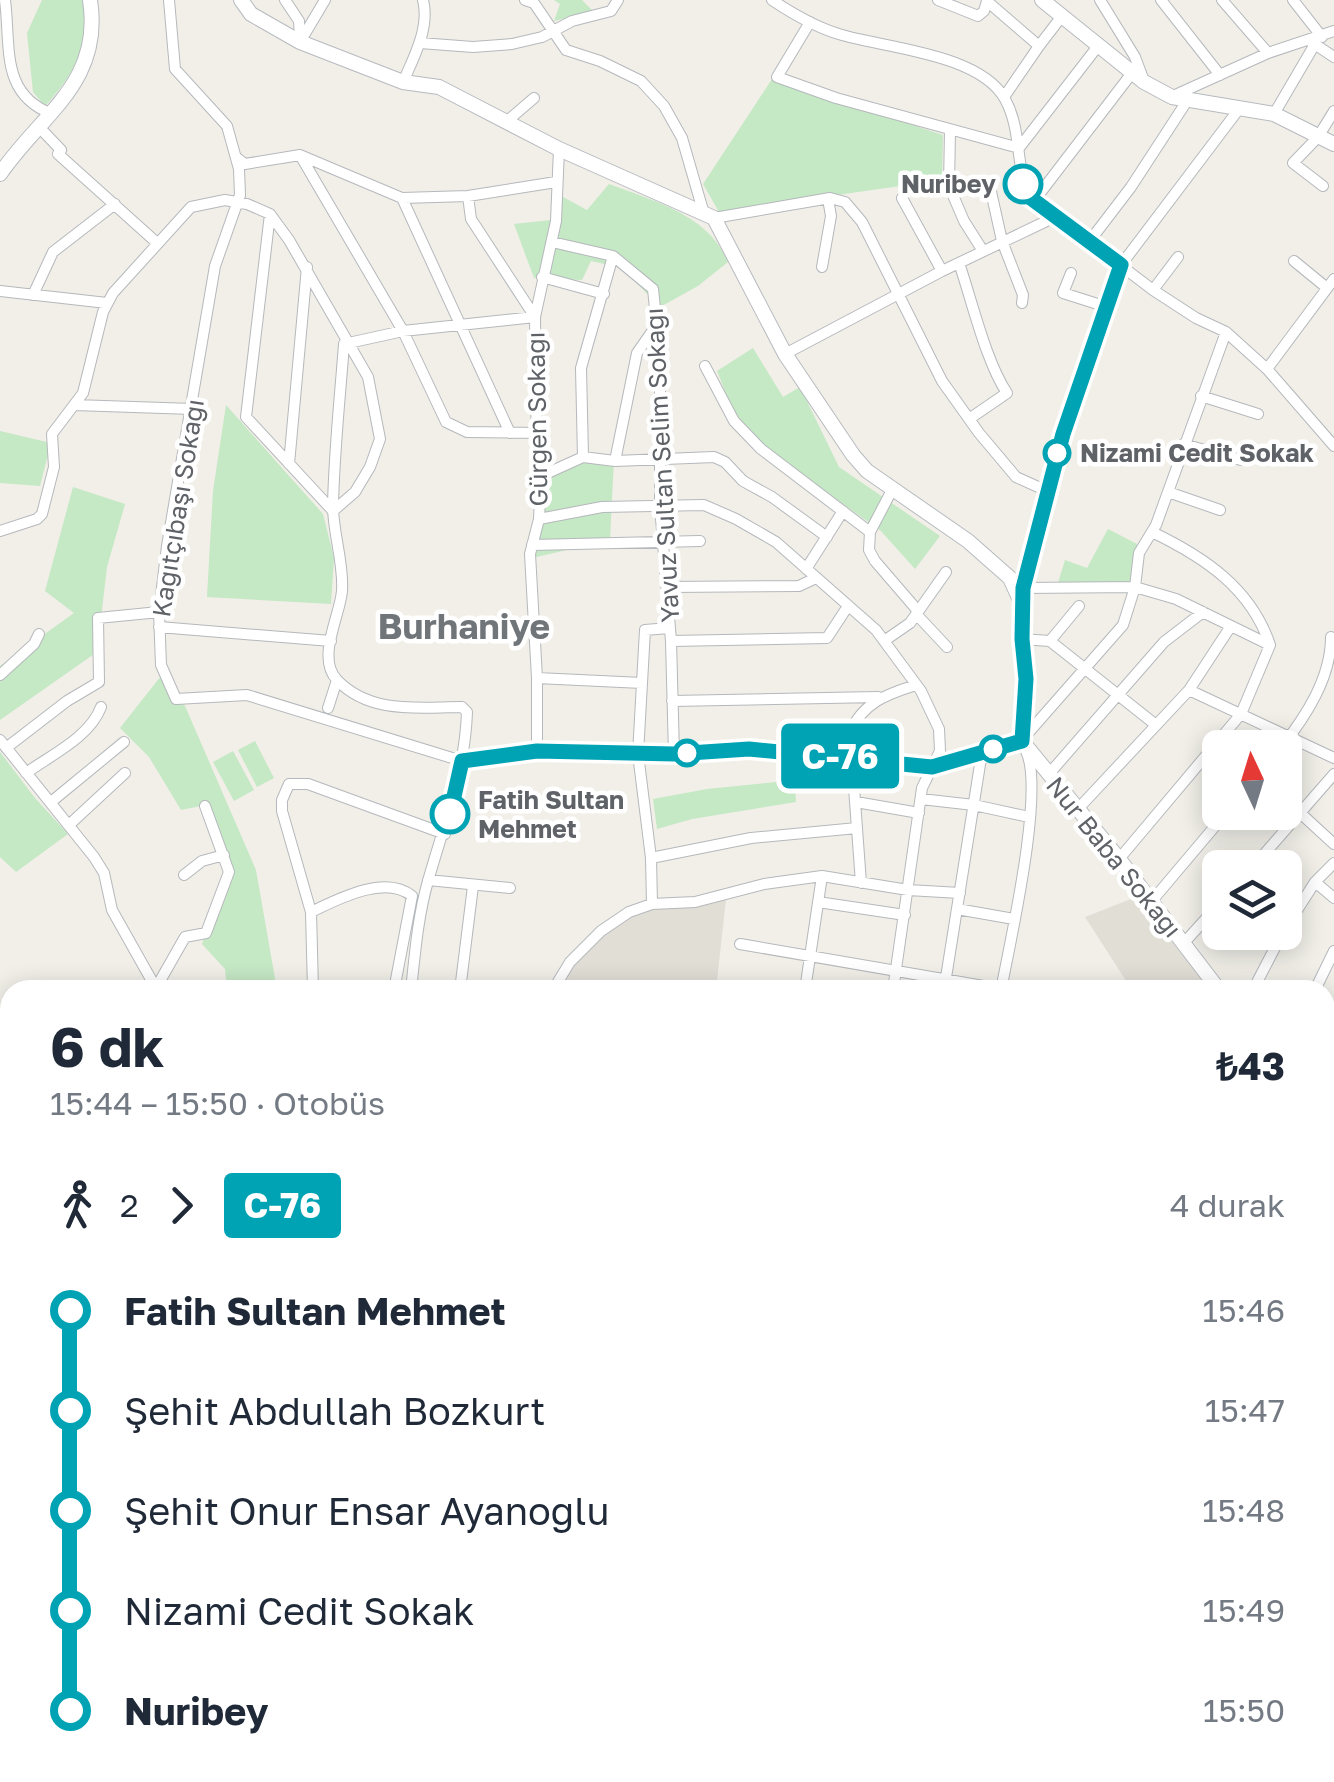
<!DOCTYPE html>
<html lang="tr">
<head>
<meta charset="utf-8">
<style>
	:root { --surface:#fff; --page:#f6f6f7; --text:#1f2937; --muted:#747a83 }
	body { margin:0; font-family:"Golos Text",sans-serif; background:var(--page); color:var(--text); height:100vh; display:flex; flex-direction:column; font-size:38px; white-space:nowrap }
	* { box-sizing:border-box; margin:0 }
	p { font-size:32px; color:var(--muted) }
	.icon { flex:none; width:55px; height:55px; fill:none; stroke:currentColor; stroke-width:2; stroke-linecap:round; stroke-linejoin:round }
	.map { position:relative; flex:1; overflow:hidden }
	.side { position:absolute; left:0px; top:980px; width:1335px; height:802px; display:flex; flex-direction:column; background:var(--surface); border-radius:30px 30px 0 0; box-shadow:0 5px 25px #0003 }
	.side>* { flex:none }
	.badge { padding:0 20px; border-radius:8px; font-size:35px; line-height:65px }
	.needle { width:65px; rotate:356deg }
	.fabs { position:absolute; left:1202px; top:730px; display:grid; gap:20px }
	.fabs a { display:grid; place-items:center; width:100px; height:100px; border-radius:15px; background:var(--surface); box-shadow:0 5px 25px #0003; font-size:50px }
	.map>.badge { position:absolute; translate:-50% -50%; box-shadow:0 0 0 5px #fff }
	.legs { display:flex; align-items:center; gap:15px; height:110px; padding:0 50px; font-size:32px }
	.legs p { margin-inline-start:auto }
	.summary { display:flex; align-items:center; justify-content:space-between; height:170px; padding:0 50px }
	h1 { font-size:55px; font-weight:700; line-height:75px }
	ul { padding:0 50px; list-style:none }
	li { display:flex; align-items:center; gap:35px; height:100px; font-size:38px }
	li i { display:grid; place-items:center; width:15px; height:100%; margin:0 12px; background:currentColor }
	li i::after { content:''; width:25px; height:25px; margin:-12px; border:8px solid; border-radius:50%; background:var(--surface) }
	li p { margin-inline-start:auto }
	li:first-child i { background:linear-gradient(#0000 50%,currentColor 0) }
	li:last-child i { background:linear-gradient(currentColor 50%,#0000 0) }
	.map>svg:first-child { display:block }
	.commercial { fill:#fef7e0 }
	.education { fill:#e1ded6 }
	.green { fill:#c5e8c5 }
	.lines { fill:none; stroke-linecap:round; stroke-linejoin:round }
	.street-casing { stroke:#b5b8bc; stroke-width:12 }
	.secondary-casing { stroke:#b6babf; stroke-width:16 }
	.primary-casing { stroke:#f2c960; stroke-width:18 }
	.highway-casing { stroke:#f9ab00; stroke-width:20 }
	.street { stroke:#fff; stroke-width:10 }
	.secondary { stroke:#fff; stroke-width:14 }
	.primary { stroke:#fff2af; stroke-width:15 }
	.highway { stroke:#fde293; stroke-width:18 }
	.highway-bridge-casing { stroke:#f9ab00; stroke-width:20; stroke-linecap:butt }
	.highway-bridge { stroke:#fde293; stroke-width:18 }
	.line-1-casing { stroke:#fff; stroke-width:22 }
	.line-1 { stroke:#00a3b4; stroke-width:15 }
	.stop-1-dot { fill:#fff; stroke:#00a3b4; stroke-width:5 }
	.labels { text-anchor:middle; stroke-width:9; stroke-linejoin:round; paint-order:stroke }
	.stop-label { font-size:25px; font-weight:bold; fill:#5f6368; stroke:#fff; text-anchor:start }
	.street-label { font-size:25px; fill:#5f6368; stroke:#fff }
	.district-label { font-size:35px; font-weight:bold; fill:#70757a; stroke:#fff }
</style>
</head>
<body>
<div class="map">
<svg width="1334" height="1782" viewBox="0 0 1334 1782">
	<rect width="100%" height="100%" fill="#f1efe8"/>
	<path class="commercial" d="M251,1773V1772L471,1773L463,1782H253Z"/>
	<path class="education" d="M1141,895L1210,990H1132L1085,917Z
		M726,899L716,990H558L571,968L594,944L615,925L642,910Z"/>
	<path class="green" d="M42,0H82C94,41 73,76 45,106L33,92L27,33Z
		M554,0H582L594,12L554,21L560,4Z
		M772,79L943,135L942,180L719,212L703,184Z
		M609,184C654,201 709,215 728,262L698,286L660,307L622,268L591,261L582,280L534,278L514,224L551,220L563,197L587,210Z
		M753,348L783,397L800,387L839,467L940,536L915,569L881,531L778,458L737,421L717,371Z
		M226,405L323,514L334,558L331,604L207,597L213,491Z
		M0,431L51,443L40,486L0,483Z
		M614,459L610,540L532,558L546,468Z
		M73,487L125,504L107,567L97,652L0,720V666L74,613L45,591Z
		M1108,529L1137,544L1131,584L1057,586L1065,560L1087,568Z
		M161,676L185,706L256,870L277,990H227L225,969L202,944L229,868L201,806L181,810L149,757L120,728Z
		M255,741L274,778L257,787L238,750Z
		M233,751L254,790L234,801L213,762Z
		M0,752L35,798L68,834L16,872L0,857Z
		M776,782L795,786L796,802L692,819L657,829L653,799L707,789Z
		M1334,1169V1298L1325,1297V1170Z
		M0,1247L10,1249V1356L0,1334Z
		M0,1755H10V1772L87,1773L109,1782H36L0,1771Z
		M471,1773H564L566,1782H463Z
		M1021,1773V1772L1169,1773L1160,1782H1003Z"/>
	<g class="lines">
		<g class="street-casing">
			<path id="street" d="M5,0C11,47 0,94 52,114
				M169,0L175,69L227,126L239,169L240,195L215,266L167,546L159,612L161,665L176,699L247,695L462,761L537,751L674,754L749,749L932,767L1022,741
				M285,0L299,21L300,40
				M525,0L534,3L566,50L600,61L641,81L664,106L682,138L704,214
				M772,0C793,14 817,28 842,35C887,48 980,54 1005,99C1022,130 1015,165 1029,196L1153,290L1196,318L1226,332L1267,369L1334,446
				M938,0L978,16L984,11L987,1
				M1100,0L1135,57L1144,81
				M1161,0L1220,75
				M1222,0L1268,53
				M1293,0L1322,37
				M988,2L1039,46L1062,16
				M810,22L777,77L836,98L1019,148
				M1310,41L1334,57
				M300,42L325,0
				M420,43L473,47L512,44L542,37L572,21L611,11L618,0
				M403,82C414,57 430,27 423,0
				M1173,96L1268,53L1334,31
				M1004,97L1039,46
				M1274,114L1315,44
				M506,122L534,98
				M40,128L61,150L58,154L156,242
				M950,130L949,186L964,221L983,251
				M1019,148L1098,46
				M300,155L403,331L446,422L467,432L537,433
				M237,158L245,164L300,155L402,198L468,196L556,182
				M1323,186L1293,163L1318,137L1334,111
				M990,187L1002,241L1023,295L1022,303
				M402,198L510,433
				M902,198L942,271
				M1034,201L1132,73
				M270,214L246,417L333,511
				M714,218L830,198L845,202L862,222L942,381L979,433L1016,477L1047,491
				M552,242L613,256L653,289L660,358V506L671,641L674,754
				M1089,242L1131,187L1187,101
				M1294,261L1327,288
				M959,263C972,301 986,362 1007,393L969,419
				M822,267L831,216L828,199
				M1071,273L1063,293L1107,307
				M542,277L604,294
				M1153,290L1178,257
				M0,291L107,303
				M33,295L53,252L115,204
				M785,354L942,271L1055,217
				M705,366L734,421L761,449L870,532L892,490
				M1267,369L1334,279
				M1201,396L1258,414
				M74,405L193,409
				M1183,444L1241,460
				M583,457L581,368L613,256
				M615,461L637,353L658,323
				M289,464L307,267
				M541,476L583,457L615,461L714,457L725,462L743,481L772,497L827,537
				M1168,492L1220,510
				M539,519L602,507L704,505L736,519L776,542L876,630L921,691L939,729L940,751L922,788L893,990
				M0,531L37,519L42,514L54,467L52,434L83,393L103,312L113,293L191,207L225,200L247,204L270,214L289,240L368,377L380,439L370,467L355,492L333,511
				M870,532L869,550L875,561L918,611
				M1152,532C1204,557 1251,588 1270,645
				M532,545L700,541
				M806,569L843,511
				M667,587L799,586L816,578
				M1023,588L1135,587L1176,599L1270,645
				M1021,599L1063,434L1121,265L1239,109
				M916,614L947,647
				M159,627L331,641
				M1021,639L1050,641L1156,725
				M671,641L827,638L848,606
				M884,641L910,623L946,572
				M1050,641L1079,606
				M0,675L34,644L39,634
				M537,678L642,683
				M1189,690L1231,626
				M672,701L878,697
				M328,708L337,680
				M0,740L94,857L104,873L112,910L157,990
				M1022,740L1123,625L1135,587L1139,553L1156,525L1226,332
				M6,748L67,701L99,682L98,618L159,612
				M1281,748C1306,716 1331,678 1331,637
				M537,751V678L530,554L539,519L541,476L537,462L535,317L556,221L559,149
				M26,773C51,755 90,737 101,707
				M1048,775L1164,642L1203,612
				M921,799L974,805L1029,817
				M1285,799L1334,844
				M51,802L124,742
				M856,802L919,813
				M1076,811L1189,690L1334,758
				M70,824L125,773
				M651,858L751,838L857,828
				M1119,859L1241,714L1270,645
				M1252,868L1334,774
				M184,875L202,861L224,855
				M428,880L510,888
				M1315,882L1334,898
				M861,883L850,733C862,703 887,694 916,685
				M818,902L905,915
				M1151,902L1227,812
				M652,904L651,858L638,754L645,630L669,628
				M957,909L1014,919
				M311,912C338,899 385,874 412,896L394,990
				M1285,929L1315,882L1334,863
				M740,944L1001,989
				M1183,944L1220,903
				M156,988L185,937L206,933L229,872L205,806
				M313,990L311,912L282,811V800L289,784H308L445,834
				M411,990C415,953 418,916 428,881C444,824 465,772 467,712L462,707C419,707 371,715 337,680C316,658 340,616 342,591C344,563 333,534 333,506C334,452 340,398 344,344L403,331L535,317L471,219L468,196
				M460,990L473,886
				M553,990L570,962L601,931L629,912L652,904L695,902L764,884L822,876L908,890L960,893
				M805,990L822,876
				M944,990L982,752
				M1001,990C1010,942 1045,790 1026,751
				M1253,990L1283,932
				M1315,990L1334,951
				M1325,1087L1334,1076
				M0,1242L10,1243
				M0,1353L10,1372"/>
		</g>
		<g class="secondary-casing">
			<path id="secondary" d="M241,0L251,14L300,42L403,82L439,87L559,149L714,218L785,354L853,455L867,471L968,541L1010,578L1020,600L1026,679L1022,741L1119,859L1219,990
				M1042,0L1144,82L1172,97L1274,114L1334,144
				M0,174C41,114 103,83 90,0
				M1325,1134L1334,1147
				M1325,1644L1334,1641
				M990,1782L1003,1772"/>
		</g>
		<g class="primary-casing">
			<path id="primary" d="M1325,1479L1334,1484
				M0,1510L10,1507"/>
		</g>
		<g class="highway-casing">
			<path id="highway" d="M1325,1310L1334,1312
				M1325,1327L1334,1329
				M0,1419L10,1433
				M0,1450L10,1469
				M0,1529L10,1526
				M0,1542L10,1561
				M0,1712L10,1706
				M0,1747H10
				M110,1772L127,1782
				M150,1772L158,1782
				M192,1772L200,1782
				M225,1772L228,1782"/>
		</g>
		<use href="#street" class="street"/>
		<use href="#secondary" class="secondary"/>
		<use href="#primary" class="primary"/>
		<use href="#highway" class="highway"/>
		<g class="highway-bridge-casing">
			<path id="highway-bridge" d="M0,1492L10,1489"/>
		</g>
		<use href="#highway-bridge" class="highway-bridge"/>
	</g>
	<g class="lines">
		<g class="line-1-casing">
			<path id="line-1" d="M450,814L462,761L537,751L674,754L749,749L932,767L1022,741L1026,679L1022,639L1023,588L1063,434L1121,265L1028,196L1023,184"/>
		</g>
		<use href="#line-1" class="line-1"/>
	</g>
	<g class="stop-1-dot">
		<circle cx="1023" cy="184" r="18"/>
		<circle cx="1057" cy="453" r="12"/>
		<circle cx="993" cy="749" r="12"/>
		<circle cx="687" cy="753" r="12"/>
		<circle cx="450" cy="814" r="18"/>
	</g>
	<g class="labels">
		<g class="stop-label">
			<text x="996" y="193" text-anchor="end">Nuribey</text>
			<text x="1080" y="462">Nizami Cedit Sokak</text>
			<text x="478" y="809">Fatih Sultan<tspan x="478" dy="29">Mehmet</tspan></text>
		</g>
		<g class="street-label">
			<text transform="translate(537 419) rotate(-91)" y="9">Gürgen Sokağı</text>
			<text transform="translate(662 465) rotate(-93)" y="9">Yavuz Sultan Selim Sokağı</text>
			<text transform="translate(178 508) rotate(-81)" y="9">Kağıtçıbaşı Sokağı</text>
			<text transform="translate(1114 857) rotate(51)" y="9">Nur Baba Sokağı</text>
		</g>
		<g class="district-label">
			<text x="464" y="639">Burhaniye</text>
		</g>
	</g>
</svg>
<div class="fabs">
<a><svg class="needle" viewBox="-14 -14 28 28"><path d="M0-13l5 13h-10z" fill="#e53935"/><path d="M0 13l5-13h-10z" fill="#747a83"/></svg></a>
<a><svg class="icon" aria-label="layers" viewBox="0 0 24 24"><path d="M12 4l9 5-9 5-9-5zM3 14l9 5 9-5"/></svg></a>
</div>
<b class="badge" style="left:840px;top:756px;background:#00a3b4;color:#fff">C-76</b>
<section class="side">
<div class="summary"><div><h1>6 dk</h1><p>15:44 – 15:50 · Otobüs</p></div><b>₺43</b></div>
<div class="legs"><svg class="icon" aria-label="walk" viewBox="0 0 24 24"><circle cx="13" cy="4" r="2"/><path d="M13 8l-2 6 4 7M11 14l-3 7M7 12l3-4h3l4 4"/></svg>2<svg class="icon" aria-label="forward" viewBox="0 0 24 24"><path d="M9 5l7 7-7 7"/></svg><b class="badge" style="background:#00a3b4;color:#fff">C-76</b><p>4 durak</p></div>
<ul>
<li><i style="color:#00a3b4"></i><b>Fatih Sultan Mehmet</b><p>15:46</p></li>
<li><i style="color:#00a3b4"></i><span>Şehit Abdullah Bozkurt</span><p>15:47</p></li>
<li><i style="color:#00a3b4"></i><span>Şehit Onur Ensar Ayanoğlu</span><p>15:48</p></li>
<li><i style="color:#00a3b4"></i><span>Nizami Cedit Sokak</span><p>15:49</p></li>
<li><i style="color:#00a3b4"></i><b>Nuribey</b><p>15:50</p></li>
</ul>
</section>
</div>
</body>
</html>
